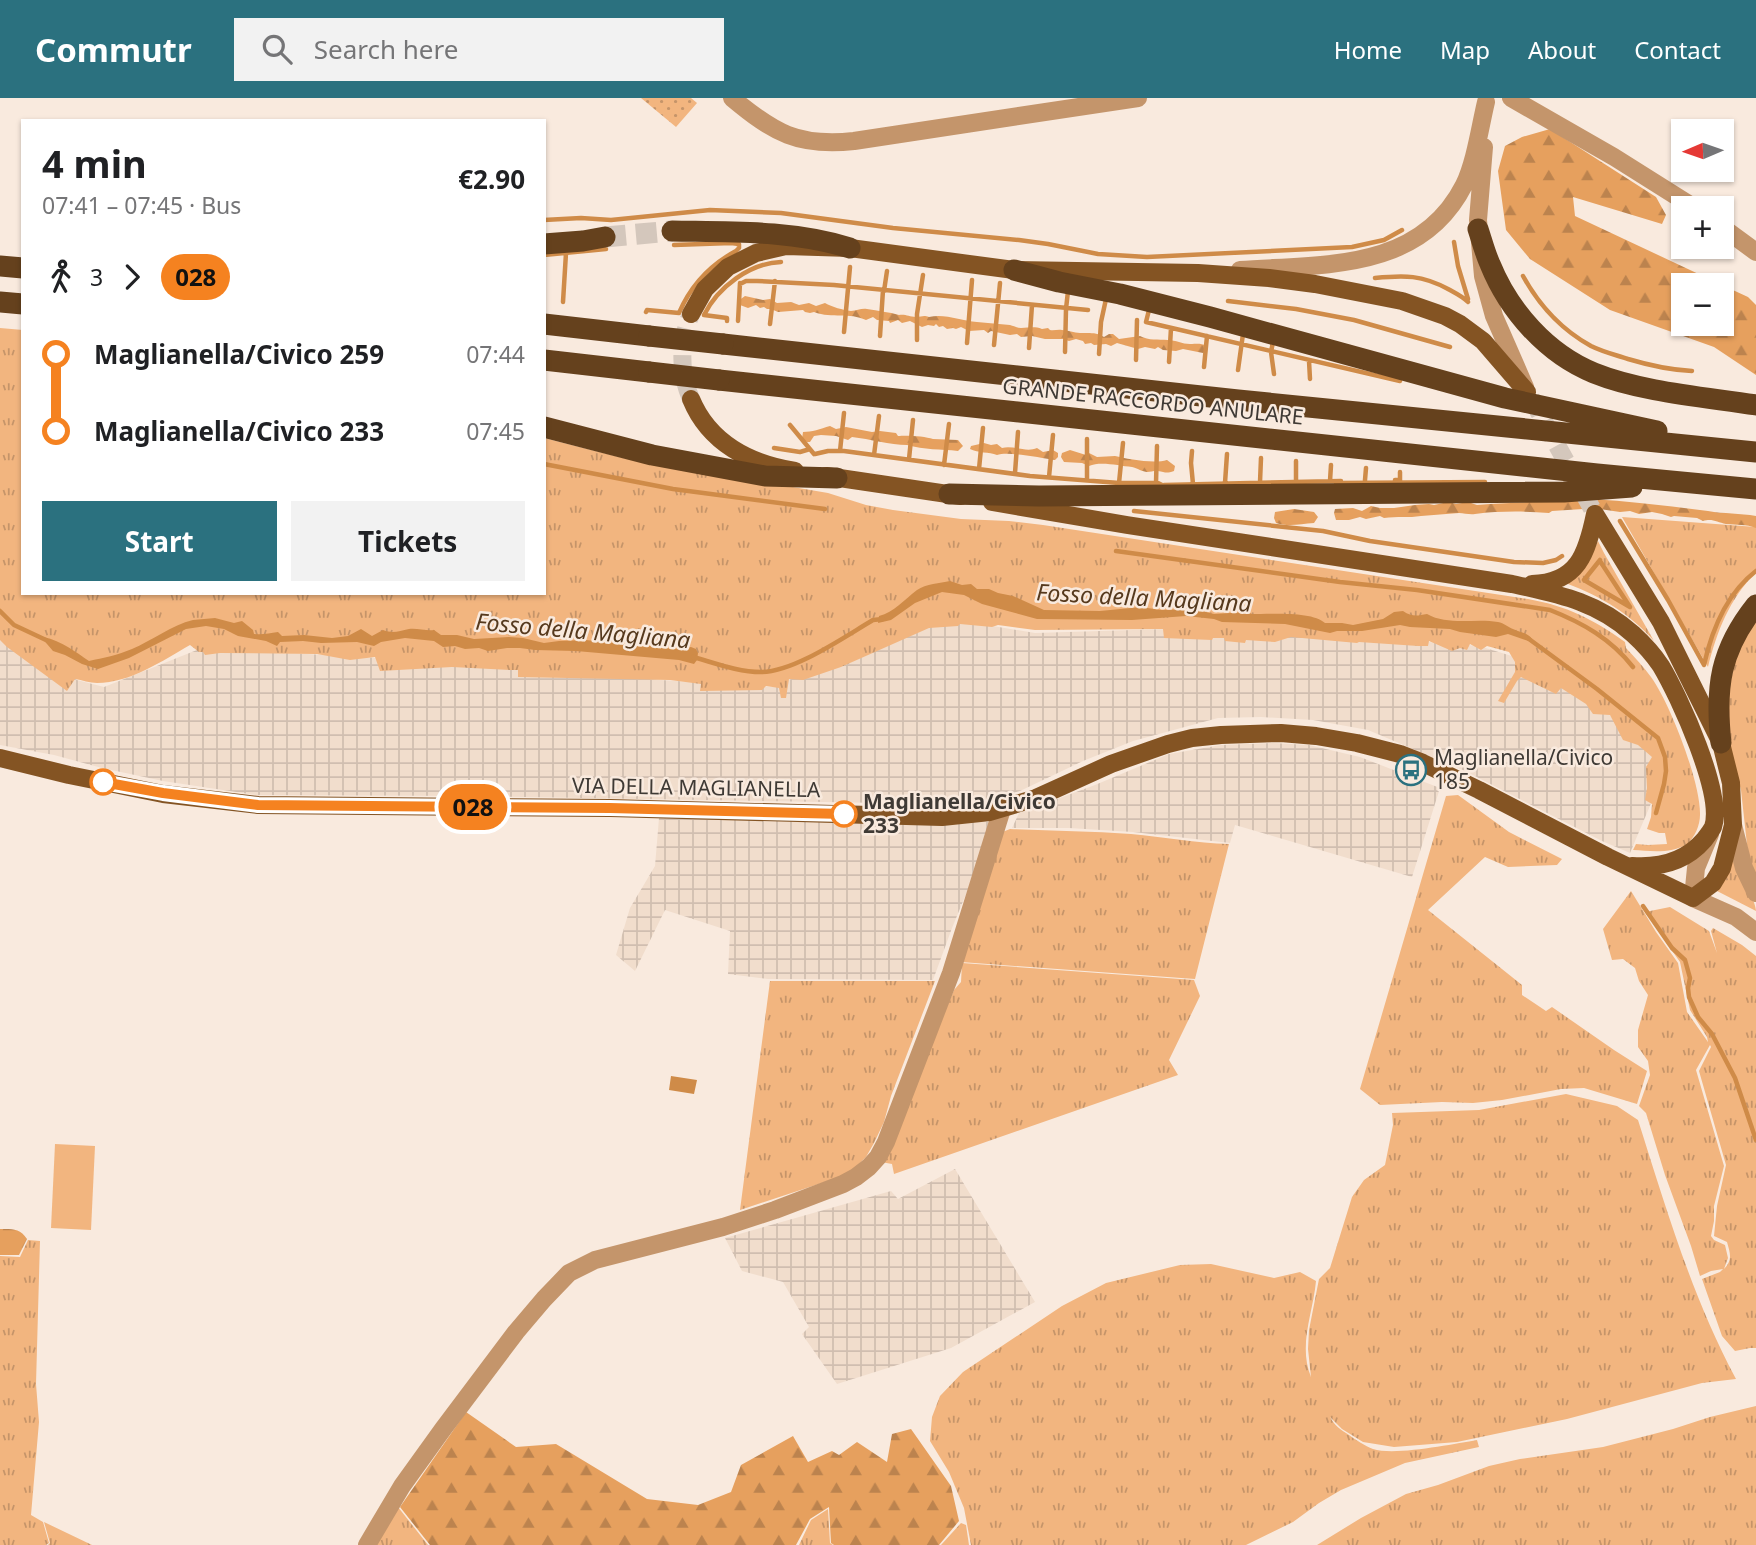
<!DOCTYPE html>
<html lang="en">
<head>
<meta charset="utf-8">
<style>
	:root { --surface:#fff; --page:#f2f2f2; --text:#202124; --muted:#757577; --accent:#2b717f }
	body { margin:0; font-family:"Noto Sans",sans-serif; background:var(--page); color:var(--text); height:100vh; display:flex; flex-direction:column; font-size:26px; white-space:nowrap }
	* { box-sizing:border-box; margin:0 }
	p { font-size:23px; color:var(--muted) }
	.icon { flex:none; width:38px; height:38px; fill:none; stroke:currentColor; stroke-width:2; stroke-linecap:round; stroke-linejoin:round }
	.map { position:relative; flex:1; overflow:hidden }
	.details { position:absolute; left:21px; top:21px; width:525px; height:476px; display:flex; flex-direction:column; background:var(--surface); border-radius:0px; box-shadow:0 2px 5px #0004 }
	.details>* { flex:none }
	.badge { padding:0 14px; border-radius:23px; font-size:24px; line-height:46px }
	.needle { width:46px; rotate:268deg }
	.fabs { position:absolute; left:1671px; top:21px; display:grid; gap:14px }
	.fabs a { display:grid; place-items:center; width:63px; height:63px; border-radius:0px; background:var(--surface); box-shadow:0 2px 5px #0004; font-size:35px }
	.map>.badge { position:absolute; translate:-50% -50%; box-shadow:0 0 0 4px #fff }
	.legs { display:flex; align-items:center; gap:10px; height:77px; padding:0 21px; font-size:23px }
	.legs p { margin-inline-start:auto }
	.head { display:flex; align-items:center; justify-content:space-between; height:119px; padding:0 21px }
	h1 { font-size:38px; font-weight:700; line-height:52px }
	.cta { display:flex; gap:14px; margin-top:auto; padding:14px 21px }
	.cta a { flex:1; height:80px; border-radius:0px; background:var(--accent); color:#fff; font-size:28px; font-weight:700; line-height:80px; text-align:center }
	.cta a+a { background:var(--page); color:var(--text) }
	ul { padding:0 21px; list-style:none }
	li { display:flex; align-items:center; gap:24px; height:77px; font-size:26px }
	li i { display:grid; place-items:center; width:10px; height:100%; margin:0 9px; background:currentColor }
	li i::after { content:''; width:18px; height:18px; margin:-9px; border:5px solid; border-radius:50%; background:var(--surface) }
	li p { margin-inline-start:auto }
	li:first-child i { background:linear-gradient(#0000 50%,currentColor 0) }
	li:last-child i { background:linear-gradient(currentColor 50%,#0000 0) }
	header { display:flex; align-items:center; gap:42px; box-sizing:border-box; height:98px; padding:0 35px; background:var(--accent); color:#fff }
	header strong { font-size:33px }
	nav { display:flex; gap:38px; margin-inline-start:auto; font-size:24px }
	.search { width:490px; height:63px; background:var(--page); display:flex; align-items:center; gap:18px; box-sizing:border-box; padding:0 24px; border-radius:0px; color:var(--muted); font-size:26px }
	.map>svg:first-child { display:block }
	.industrial { fill:url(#industrial-grid) }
	.grass { fill:url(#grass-tufts); fill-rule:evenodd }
	.forest { fill:url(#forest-firs) }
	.park { fill:url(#park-dots) }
	.pitch { fill:#f2b57f }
	.water { fill:#cf8b48 }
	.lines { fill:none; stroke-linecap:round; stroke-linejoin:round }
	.stream { stroke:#cf8b48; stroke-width:4.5 }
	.major-tunnel { stroke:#d4c7bc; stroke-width:18; stroke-dasharray:18 9; stroke-linecap:butt }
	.highway-tunnel { stroke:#d4c7bc; stroke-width:21; stroke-dasharray:21 10; stroke-linecap:butt }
	.minor { stroke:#c4956b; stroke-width:18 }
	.major { stroke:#845423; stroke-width:18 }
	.highway { stroke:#65411d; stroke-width:21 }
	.highway-bridge { stroke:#65411d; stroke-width:21 }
	.line-1-casing { stroke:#fff; stroke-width:16 }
	.line-1 { stroke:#f58220; stroke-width:10 }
	.stop-1-dot { fill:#fff; stroke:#f58220; stroke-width:3.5 }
	.labels { text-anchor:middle; stroke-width:5; stroke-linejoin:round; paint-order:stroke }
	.street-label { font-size:21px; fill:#3f3a35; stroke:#f9eade }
	.poi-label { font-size:21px; fill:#3f3a35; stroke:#f9eade; text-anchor:start }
	.stop-label { font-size:21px; font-weight:bold; fill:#3f3a35; stroke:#f9eade; text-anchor:start }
	.water-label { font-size:23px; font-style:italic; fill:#56391d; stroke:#f9eade }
</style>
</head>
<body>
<header>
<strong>Commutr</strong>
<div class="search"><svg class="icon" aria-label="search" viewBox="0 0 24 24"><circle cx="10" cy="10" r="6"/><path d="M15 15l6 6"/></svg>Search here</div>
<nav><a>Home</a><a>Map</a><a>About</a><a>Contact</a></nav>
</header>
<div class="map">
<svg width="1756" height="1447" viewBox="0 0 1756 1447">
	<defs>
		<pattern id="industrial-grid" width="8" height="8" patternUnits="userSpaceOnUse" patternTransform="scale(1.75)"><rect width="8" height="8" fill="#f1ddcc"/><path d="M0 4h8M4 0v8" fill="none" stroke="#d0beb0"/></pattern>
		<pattern id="grass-tufts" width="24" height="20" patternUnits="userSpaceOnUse" patternTransform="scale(1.75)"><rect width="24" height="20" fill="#f2b57f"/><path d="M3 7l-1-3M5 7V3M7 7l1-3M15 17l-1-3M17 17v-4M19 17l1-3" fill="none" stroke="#c59469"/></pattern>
		<pattern id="forest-firs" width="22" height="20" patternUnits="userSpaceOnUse" patternTransform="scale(1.75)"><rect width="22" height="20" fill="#e6a05e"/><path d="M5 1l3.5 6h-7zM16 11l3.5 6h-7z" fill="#bc834e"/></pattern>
		<pattern id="park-dots" width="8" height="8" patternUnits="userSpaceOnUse" patternTransform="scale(1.75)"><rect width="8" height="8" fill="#f2b57f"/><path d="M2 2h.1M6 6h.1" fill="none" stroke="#c59469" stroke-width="1.8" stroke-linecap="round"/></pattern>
	</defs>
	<rect width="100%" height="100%" fill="#f9eade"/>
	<path class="industrial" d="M957,522L1035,535L1166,531L1391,541L1479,548L1515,559L1650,642L1658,658L1655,696L1630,755L1602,743L1465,673L1368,632L1313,622L1261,619L1218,620L1133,643L1083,663L1020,693L973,705L947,706L463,698L256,697L163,683L102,670L54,657L0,647V523L51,568L77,582L104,589L202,550L467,565L661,582L774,589L791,581L843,568L923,530Z
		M1273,645L1309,647L1360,659L1440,690L1412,779L1235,727L1230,745L1133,734L1069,730H1012L1019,715L1095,687L1169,656L1221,647Z
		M659,720L989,724L995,726L952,830L933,882L768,881L728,876L730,833L665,812L635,873L616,857L630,810L655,768Z
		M955,1071L1035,1204L951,1250L837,1286L802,1236L809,1229L783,1184L742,1173L725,1140L891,1093L898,1101Z"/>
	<path class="grass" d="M0,230L23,232V495H544V340L623,360L828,395L866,407L893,412L961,421L1009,423L1043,427L1528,501C1567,508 1593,521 1625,544L1626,550C1635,560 1644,569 1651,579C1670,605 1701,685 1700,717C1700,727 1695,739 1687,746C1672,756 1650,753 1633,752L1636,746L1648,747L1667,746L1665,735H1659L1647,731L1651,719L1652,706L1645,702L1647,690L1646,669L1652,659L1638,647L1623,642L1610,617L1593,616L1586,606L1561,590L1556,596L1521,579L1517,583L1504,605L1498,603L1515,574V564L1509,554L1487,548L1481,552L1470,546L1467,552L1460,550L1452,553L1429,543L1428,548H1418L1359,544L1357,545L1291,539L1275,544L1246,542L1245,545L1225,543L1224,540H1213L1212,542L1164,540L1163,531L1035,532L998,527L992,529L960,526L958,528L929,530L841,569L803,582L789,581L786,600H781L779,590L766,588L762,592L700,593L701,586L670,582L518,579V572H510L452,569L380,573L375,559L350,562L317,556L220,555L205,557L203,554H199L190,547C162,563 130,585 97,585C90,585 82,582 75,581L67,593L7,549L0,542Z
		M1622,419L1756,429V474C1729,502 1717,533 1708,569Z
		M1598,443L1604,455L1654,543C1630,516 1602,499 1568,486L1589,463Z
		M1756,523V776L1749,765L1741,692L1729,647L1725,609L1738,550Z
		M1458,697L1509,734L1562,761L1557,767L1508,769L1485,759L1428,812L1522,887V897L1546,913L1552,909L1614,952L1647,973L1637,1006L1584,990L1561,991L1502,1002L1473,1005L1442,1004L1380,1007L1360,991L1446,698Z
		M1010,731C1050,733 1091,733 1131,736C1164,739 1196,745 1229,746L1195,881L961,864L995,737Z
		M1731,761L1735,763C1740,775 1756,803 1756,813L1717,793L1722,787Z
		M1631,793L1656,834L1678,865L1687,914L1708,944L1707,939L1690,912L1680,864L1645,814L1670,809L1709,833L1717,855L1711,833L1713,830L1742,847L1756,858V1250H1750L1735,1253L1722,1238L1702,1181L1720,1174L1723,1171L1711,1173L1700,1178L1691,1148L1665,1077L1646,1015L1639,1008L1650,977L1648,963L1638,949V932L1648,897L1639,883L1635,870L1623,861L1612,862L1603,831ZM1710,947L1711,949L1699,973L1726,1067L1717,1108L1714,1138L1727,1144C1730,1155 1733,1162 1724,1171L1728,1160L1725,1147L1714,1142L1711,1138L1714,1123V1108L1724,1068L1696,972Z
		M962,865L1194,882L1200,898L1169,962L1178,977L894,1076L892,1066L881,1064L954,892L961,884Z
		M770,883H935L891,998L884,1024L874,1045L866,1059L855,1070L846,1077L740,1112Z
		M1566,996L1617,1008L1638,1022C1666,1110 1692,1199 1736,1281L1702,1285L1567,1321L1457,1344L1394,1349L1363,1344L1342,1331L1330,1319C1334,1327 1341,1332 1349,1337C1356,1342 1365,1348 1373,1351C1395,1358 1453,1346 1477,1342L1479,1349L1405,1365L1341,1392L1319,1405L1293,1424L1246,1447H971L964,1410L949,1374L930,1343L932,1319L940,1298L963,1274L1062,1208L1106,1185L1180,1167L1211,1166L1274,1180L1300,1174L1316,1183C1313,1216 1298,1247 1311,1279L1308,1251L1309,1232L1319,1181L1330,1170L1352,1099L1364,1082L1385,1067L1393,1027L1392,1015L1479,1012Z
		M28,1142L40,1143L36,1286L39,1324L31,1417L43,1424L49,1445L46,1447H0V1158L20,1159Z
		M1756,1308V1447H1317L1361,1420L1406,1396L1438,1387L1489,1368L1520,1361L1603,1349L1673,1331L1710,1319Z
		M398,1409L428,1447H373Z
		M828,1411L830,1445L833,1447H799L811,1422Z
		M44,1424L92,1447H48L50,1445Z
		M961,1425L966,1427L969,1447H941Z"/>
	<path class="forest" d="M1550,31L1656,99L1666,117L1662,126L1573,99L1575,118L1722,187H1684V226H1722V187L1748,199L1756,207V277L1714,249L1610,212L1530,161L1506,132L1498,73L1505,48L1522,39Z
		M745,198L763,202L770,201L777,205L791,204L799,207L809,205L816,208L825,205C832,209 843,212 851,213C857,213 861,210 867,211C878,213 889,214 899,217C906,216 909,219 916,219C922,219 923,217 929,219C944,215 962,223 977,224C988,225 999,226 1010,227C1014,228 1017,230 1021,230C1029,230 1034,228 1042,231L1048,230L1050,232C1054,233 1058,231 1062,232C1068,232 1074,235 1080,235C1089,235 1097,234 1104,239L1109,236H1113L1119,241L1140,238C1149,243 1158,241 1168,242C1176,242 1182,246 1190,246C1198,246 1200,245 1207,248V253L1203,255L1183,251L1176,253L1163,252L1158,249L1155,251L1145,249L1138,251L1117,245L1111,248L1106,246L1094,247L1091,245L1085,246L1083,243L1076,241L1069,243L1063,241H1045L1032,238L1021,239L1017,236L1010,237L991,233L988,235L984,232L969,233L961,229L956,231L953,230L947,231L943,228L939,229L936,226L934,228L928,227L922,229L910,223L902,225L898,222L890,225L889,223L877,222L873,219L866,222C849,214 833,221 814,214L810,215L805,214L803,212L778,214L771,211H767L764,209L760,210L756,207L748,210L740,207L738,203Z
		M830,328L836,331L846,329L872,334L880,333L896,335L898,338C906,337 925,338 933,341L958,342L963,348L958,353C941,351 924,352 907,347C890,347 870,341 852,339L848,342L836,338L821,337L814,338L810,344H807L802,341L803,334C812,334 820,331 830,328Z
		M984,345L991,347L997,346L1002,350C1014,347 1026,355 1037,350L1043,354L1053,352L1058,355V359L1055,362C1041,360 1008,353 997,357C989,354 978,355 970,351L971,348Z
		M1070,352L1086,357L1089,355L1097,359L1115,358C1127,361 1154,366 1167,362L1175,368L1174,373C1166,376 1165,374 1158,373C1155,372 1151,374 1147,374C1143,374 1137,370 1132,369C1119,368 1101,363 1089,368L1082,365L1064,364L1061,359L1062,355Z
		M1589,401C1629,403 1668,408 1708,413C1724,416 1740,415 1756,418V430C1746,426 1737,427 1726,426C1717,424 1712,420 1703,423L1697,420L1674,418L1671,419L1662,416L1652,414L1639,416L1630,413L1620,414L1586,409L1583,411L1552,413L1549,415C1524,413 1499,413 1475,416C1470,417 1464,415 1459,415C1446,416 1434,417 1421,418C1409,420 1397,418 1384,420L1380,418L1366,421L1360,419L1349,422H1336L1334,415L1335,411L1353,410L1362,413L1371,408L1380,410H1394L1415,407L1429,406L1434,407L1448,404L1456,406L1468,404L1477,407L1490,406Z
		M1294,411L1314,414L1318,419L1314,425C1300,426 1289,429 1276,425L1274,420L1275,414Z
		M0,1131C12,1131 20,1130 27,1141L19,1157H0Z
		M466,1314L516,1349L556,1346L647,1401L698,1407L731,1394L741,1367L793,1338L808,1364L832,1353L839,1357L857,1344L887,1364L892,1336L911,1331L951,1388L959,1423L939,1447H834L831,1445L829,1409L810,1421L796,1447H430L400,1409Z"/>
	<path class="park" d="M641,0H691L697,5L676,29Z"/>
	<path class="pitch" d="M55,1046L95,1048L91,1132L51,1130Z"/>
	<path class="water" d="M950,483L962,487L971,486L977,491H989L998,495L1013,498L1044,512L1100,513L1141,509L1161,512L1193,511L1214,516L1247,514L1252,516C1269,516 1313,513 1325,525H1342L1353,527L1383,521L1394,514L1403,513C1412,519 1417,518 1427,516C1448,528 1476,520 1498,524C1504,525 1508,529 1513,531C1521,535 1527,534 1532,541L1531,544L1508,536L1496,539L1460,534L1450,531L1410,529L1400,527L1362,533H1337L1330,535L1285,526L1222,524L1214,521L1186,518L1132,522L1037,521L982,506L964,497L942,494L915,505L891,522L878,525L879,518C894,514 904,502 917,492C926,486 940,485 950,483Z
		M215,520L234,525L242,523L253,532L254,536C264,537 269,535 278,534L282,538L304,537L332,540L348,538L361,531L372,538L383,532C393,536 399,533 409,531C417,530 426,533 434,532L441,537H457L474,541L509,539L523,540L544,545L559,543L586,542L633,547H647L673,551L691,549L696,551L698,555L697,562L694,566L679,562L576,553L535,552L520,550H507L488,553L479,550L465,551L455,548L443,549L434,543L405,540L381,544L374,548L357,544L321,545L303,543L280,544L277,548L266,543L238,538L224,531L206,528L186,531L129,560L98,571L82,566L65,557L53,553L41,539C57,540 76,554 89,563C103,560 118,557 132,551C151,543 172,527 193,522C200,521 208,521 215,520Z
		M671,978L697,982L694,996L669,992Z"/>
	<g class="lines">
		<path class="stream" d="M544,122L581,120L611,122L710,112L781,115L893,130L1019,142L1048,146L1098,156L1147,159L1352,149L1384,142L1402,132
			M1454,144L1458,168L1468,201
			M544,157L606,151
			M1523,178C1539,207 1562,232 1591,248C1603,254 1616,257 1628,261C1648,267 1671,272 1692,273
			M1375,180C1405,177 1422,177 1448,191C1455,195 1462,198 1468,204
			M740,186L746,183H757L834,187L1088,212
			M884,193L887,173
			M1228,203L1296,211L1354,222L1450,249
			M563,204L566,155
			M1149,212L1146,224L1400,283
			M646,214L647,212L679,215C691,187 710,167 736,153L739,150V146L731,145L674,147
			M727,223V220L704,217C718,189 750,165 781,164
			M738,223L740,185
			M770,226L775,183
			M844,234L850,169
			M880,238L883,192
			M917,242V216L923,177
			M1273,244L1271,254L1274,276
			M967,245L972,182
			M994,247L1000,185
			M1029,250L1032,207
			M1065,254L1066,211L1068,193
			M1099,256L1101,224L1106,201
			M1136,262L1137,222
			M1309,263L1310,281
			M1169,264L1171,230
			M1204,269L1207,238
			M1238,272L1243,236
			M790,327L814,356
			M774,350L800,354L810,351
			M840,353L844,315
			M1192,353L1191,365L1193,386
			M815,356L828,353H844L1030,378L1119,385H1158L1164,388
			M874,357L879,318
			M909,361L913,322
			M1296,363V383
			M544,366L673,391L825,411
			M944,367L949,326
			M979,371L983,330
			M1015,375L1018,334
			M1049,379L1053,337
			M1087,382V341
			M1365,382L1366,370
			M1395,382H1400V374
			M1330,383L1331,367
			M1260,384L1261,360
			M1119,385L1123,345
			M1156,385L1157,348
			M1225,385L1227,356
			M1336,385L1485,384
			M1164,387L1341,383
			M1134,413L1323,433L1370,443L1514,464L1543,465L1556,462L1562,458
			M1620,423L1668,502L1704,567C1712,531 1726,496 1756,473
			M1116,453L1340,484L1417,492L1550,512C1583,525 1611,541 1633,569
			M1600,462L1584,482L1630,509L1600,463
			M0,513L14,527L46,542
			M1529,541L1597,591L1658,640L1665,659L1666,673L1664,686L1656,715
			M693,559C715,565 738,574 761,574C794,574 844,539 873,522L883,521
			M1643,808L1672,850L1685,862L1690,880L1688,890L1689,899L1698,919L1712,936L1735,980L1756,1042"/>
		<path class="major-tunnel" d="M1531,300L1595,416
			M691,301C679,274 680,243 691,216"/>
		<path class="highway-tunnel" d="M605,139L672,133"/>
		<path class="minor" d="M732,0C774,35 798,49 854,43L1138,0
			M1511,0L1614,59L1695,110
			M1484,49L1478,122L1483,178L1494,218L1525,289
			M1722,129L1756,154
			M1240,172C1322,166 1420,174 1464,87C1475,65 1480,29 1486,4
			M1733,727L1744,770L1756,795
			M1710,736L1696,770L1693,800L1736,819L1756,834
			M367,1447L402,1388L443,1331L516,1234L544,1201L569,1175L595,1162L723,1129L775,1112L843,1086L856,1079L869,1069L878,1059L886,1044L951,875L1002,711"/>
		<path class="major" d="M691,216L705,191L728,169L756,155L786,148L850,150L1014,172L1198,175L1269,180L1315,186L1402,203L1445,218L1460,226L1483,243L1527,294
			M691,301C709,345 750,366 795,373
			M826,378L961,398
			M992,404L1127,427L1512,486C1557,496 1597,503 1633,536C1644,546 1653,556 1661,568C1679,598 1724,696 1713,729C1711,733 1707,738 1704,742C1685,764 1660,770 1632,768
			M1532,486C1578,485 1587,455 1595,416
			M0,660L69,677L163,696L258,707L610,710L942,719L990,714L1036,700L1111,666L1168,646L1192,640L1221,637L1281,635L1316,638L1357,645L1400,656L1423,665L1479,692L1608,759L1693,800L1713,785L1722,770L1733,727L1731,685L1721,645L1661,524L1595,416"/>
		<path class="highway" d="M1478,131C1482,143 1485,155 1490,166C1509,213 1547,256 1594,275C1641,294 1705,299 1756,307
			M672,133C732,134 793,132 850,150
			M544,146L583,143L605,139
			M0,168L23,170
			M1014,172L1059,184L1120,196L1210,219L1505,300L1657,333
			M0,204L23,206
			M544,226L649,238
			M723,246L1238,302L1756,354
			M544,262L649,274
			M719,282L1597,376L1756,391
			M544,329L652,357L765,378L837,380
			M949,396L1039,398L1564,394L1632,389
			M1721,645C1715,589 1720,552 1756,507"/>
		<path class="highway-bridge" d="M649,238L723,246
			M649,274L719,282"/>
	</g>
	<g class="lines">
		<g class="line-1-casing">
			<path id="line-1" d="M103,684L163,695L258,707L610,710L844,716"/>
		</g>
		<use href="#line-1" class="line-1"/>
	</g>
	<defs>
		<g id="bus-ring" transform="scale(1.575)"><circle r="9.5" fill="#f9eade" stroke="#2b717f" stroke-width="1.5"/><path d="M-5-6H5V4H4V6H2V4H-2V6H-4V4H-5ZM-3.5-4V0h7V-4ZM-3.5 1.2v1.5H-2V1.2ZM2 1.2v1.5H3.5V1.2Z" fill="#2b717f"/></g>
	</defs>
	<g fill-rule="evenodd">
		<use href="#bus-ring" x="1411" y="672"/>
	</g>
	<g class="stop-1-dot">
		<circle cx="103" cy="684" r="12"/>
		<circle cx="844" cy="716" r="12"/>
	</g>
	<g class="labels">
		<g class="street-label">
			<text transform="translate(1153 304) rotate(6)" y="7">GRANDE RACCORDO ANULARE</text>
			<text transform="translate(696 690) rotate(1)" y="7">VIA DELLA MAGLIANELLA</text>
		</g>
		<g class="poi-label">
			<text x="1434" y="667">Maglianella/Civico<tspan x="1434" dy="24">185</tspan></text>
		</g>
		<g class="stop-label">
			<text x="863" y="711">Maglianella/Civico<tspan x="863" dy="24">233</tspan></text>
		</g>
		<g class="water-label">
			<text transform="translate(1144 500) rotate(3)" y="8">Fosso della Magliana</text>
			<text transform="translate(583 533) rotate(5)" y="8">Fosso della Magliana</text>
		</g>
	</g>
</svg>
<div class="fabs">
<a><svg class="needle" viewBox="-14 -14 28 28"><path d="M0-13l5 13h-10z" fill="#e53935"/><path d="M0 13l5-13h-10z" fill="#757577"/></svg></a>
<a>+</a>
<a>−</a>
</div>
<b class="badge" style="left:473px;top:709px;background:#f58220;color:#111">028</b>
<section class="details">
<div class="head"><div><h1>4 min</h1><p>07:41 – 07:45 · Bus</p></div><b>€2.90</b></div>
<div class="legs"><svg class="icon" aria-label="walk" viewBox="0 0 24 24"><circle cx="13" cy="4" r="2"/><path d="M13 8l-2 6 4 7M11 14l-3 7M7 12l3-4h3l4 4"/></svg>3<svg class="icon" aria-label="forward" viewBox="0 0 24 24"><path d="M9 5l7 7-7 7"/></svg><b class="badge" style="background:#f58220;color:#111">028</b></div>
<ul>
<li><i style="color:#f58220"></i><b>Maglianella/Civico 259</b><p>07:44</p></li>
<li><i style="color:#f58220"></i><b>Maglianella/Civico 233</b><p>07:45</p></li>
</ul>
<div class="cta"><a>Start</a><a>Tickets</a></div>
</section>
</div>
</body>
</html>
